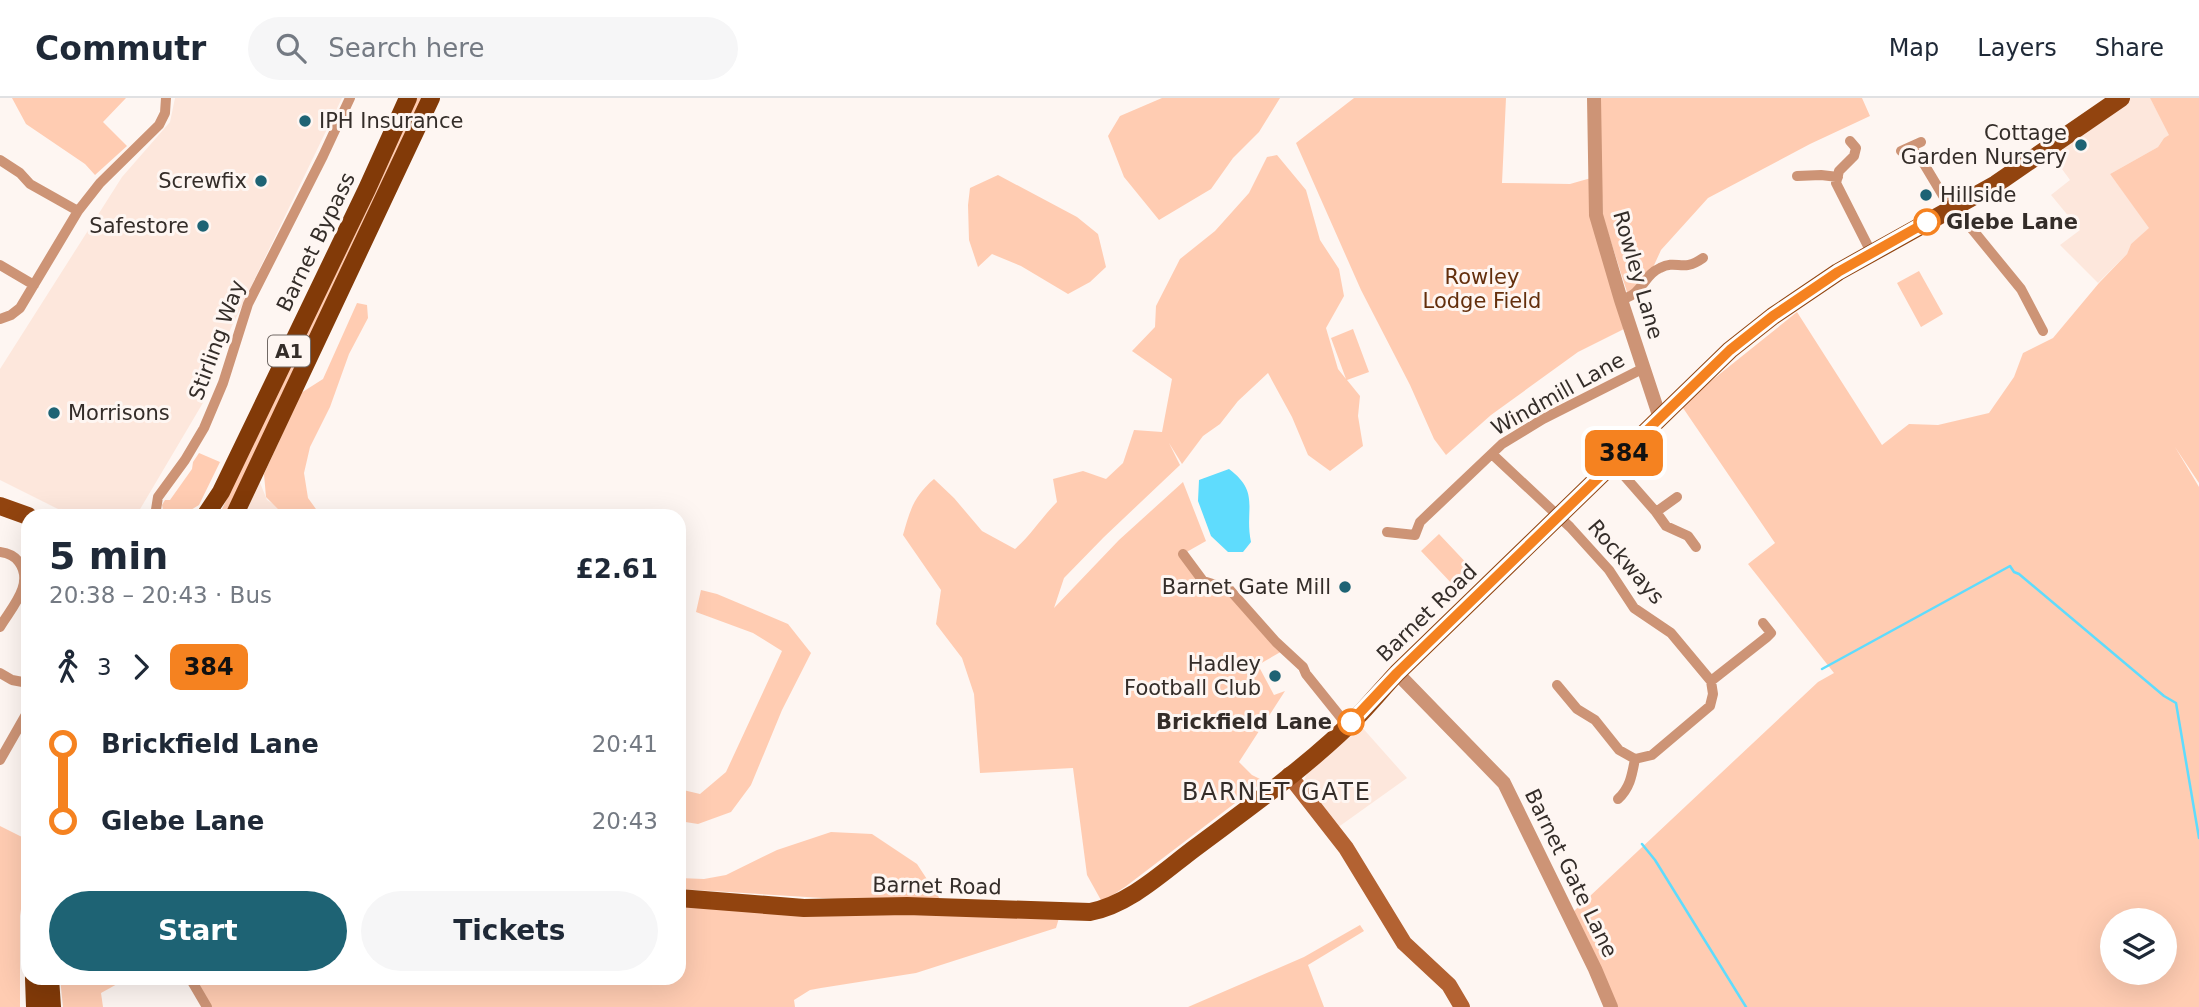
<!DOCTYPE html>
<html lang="en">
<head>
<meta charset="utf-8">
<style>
	:root { --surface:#fff; --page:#f6f6f7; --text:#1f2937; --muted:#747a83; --line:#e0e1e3; --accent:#1e6374 }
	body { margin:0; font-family:"DejaVu Sans",sans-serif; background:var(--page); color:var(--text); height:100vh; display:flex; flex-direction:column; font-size:26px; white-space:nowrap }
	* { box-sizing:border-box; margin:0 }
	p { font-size:23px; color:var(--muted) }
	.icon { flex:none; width:38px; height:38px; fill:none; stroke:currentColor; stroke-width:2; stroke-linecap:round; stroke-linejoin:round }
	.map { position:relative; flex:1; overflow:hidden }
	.panel { position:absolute; left:21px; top:411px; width:665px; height:476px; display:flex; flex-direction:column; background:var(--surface); border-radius:21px; box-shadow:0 7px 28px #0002 }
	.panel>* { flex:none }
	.badge { padding:0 14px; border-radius:10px; font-size:24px; line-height:46px }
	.tools { position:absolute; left:2100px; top:810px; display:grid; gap:14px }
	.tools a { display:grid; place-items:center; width:77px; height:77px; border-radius:50%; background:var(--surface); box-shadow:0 7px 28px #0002; font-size:35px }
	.map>.badge { position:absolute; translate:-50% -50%; box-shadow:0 0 0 4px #fff }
	.legs { display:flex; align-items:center; gap:10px; height:77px; padding:0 28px; font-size:23px }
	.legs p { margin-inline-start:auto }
	.summary { display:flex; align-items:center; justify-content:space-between; height:119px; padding:0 28px }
	h1 { font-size:38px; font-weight:700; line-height:52px }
	.action { display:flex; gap:14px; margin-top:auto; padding:14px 28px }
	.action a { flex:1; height:80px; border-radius:42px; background:var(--accent); color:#fff; font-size:28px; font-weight:700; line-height:80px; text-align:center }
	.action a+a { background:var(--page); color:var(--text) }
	ul { padding:0 28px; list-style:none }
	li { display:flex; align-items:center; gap:24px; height:77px; font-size:26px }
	li i { display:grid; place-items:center; width:10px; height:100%; margin:0 9px; background:currentColor }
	li i::after { content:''; width:18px; height:18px; margin:-9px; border:5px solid; border-radius:50%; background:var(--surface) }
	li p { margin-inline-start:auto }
	li:first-child i { background:linear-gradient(#0000 50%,currentColor 0) }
	li:last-child i { background:linear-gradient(currentColor 50%,#0000 0) }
	header { display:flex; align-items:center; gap:42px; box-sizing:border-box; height:98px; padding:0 35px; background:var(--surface); border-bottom:2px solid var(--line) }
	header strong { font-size:33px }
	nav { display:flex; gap:38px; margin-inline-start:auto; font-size:24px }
	.search { width:490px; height:63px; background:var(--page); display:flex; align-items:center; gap:18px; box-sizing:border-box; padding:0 24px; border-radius:38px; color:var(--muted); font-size:26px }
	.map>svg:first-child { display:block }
	.built { fill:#fde7dc }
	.green { fill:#ffccb2; fill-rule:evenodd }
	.water { fill:#5fdcfd }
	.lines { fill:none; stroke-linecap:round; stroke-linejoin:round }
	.stream { stroke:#5fdcfd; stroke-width:2.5 }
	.minor { stroke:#cd9476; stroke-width:10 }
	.tertiary { stroke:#cd9476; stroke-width:14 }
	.secondary { stroke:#b36232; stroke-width:16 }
	.primary { stroke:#92440f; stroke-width:18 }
	.trunk { stroke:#823a08; stroke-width:18 }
	.line-1-casing { stroke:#fff; stroke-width:16 }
	.line-1 { stroke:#f58220; stroke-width:10 }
	.poi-dot { fill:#1e6374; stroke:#fef6f2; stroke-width:2.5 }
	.stop-1-dot { fill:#fff; stroke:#f58220; stroke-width:3.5 }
	.labels { text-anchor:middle; stroke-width:6; stroke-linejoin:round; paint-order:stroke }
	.shield { fill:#fef6f2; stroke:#716965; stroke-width:2 }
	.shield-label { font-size:19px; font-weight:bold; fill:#342d29 }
	.poi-label { font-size:21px; fill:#342d29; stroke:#fef6f2; text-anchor:end }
	.stop-label { font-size:21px; font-weight:bold; fill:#342d29; stroke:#fef6f2; text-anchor:start }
	.street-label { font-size:21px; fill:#342d29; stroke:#fef6f2 }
	.park-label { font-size:21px; fill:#642f0c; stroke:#fef6f2 }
	.quarter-label { font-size:24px; letter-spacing:2px; fill:#342d29; stroke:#fef6f2 }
</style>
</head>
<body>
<header>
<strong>Commutr</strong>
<div class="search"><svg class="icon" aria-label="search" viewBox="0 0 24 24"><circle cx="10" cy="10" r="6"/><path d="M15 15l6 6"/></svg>Search here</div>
<nav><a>Map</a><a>Layers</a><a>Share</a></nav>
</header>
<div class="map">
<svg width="2199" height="909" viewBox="0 0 2199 909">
	<rect width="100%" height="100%" fill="#fef6f2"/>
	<path class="built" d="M175,0H342L203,288L207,292V298L136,418H72L0,382V271L122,79L170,24Z
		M2128,0H2150L2170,37L2164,40L2158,49L2110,76L2150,130L2131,146L2127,156L2098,185L2060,147L2080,132L2051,97L2070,82L2051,56Z
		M256,375L267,402L293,418H247L246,408Z
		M1360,627L1407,680L1337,730L1313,698L1305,681L1308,672Z"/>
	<path class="green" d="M12,0H126L103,24L127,48L95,77L85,66L26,26Z
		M417,0H422L227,413L222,411L364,116Z
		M1162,0H1280L1259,34L1233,60L1211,91L1159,122L1124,79L1108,38L1120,18Z
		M1354,0H1506L1502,85L1570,86L1591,80L1624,231L1578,254L1491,317L1446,357L1434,341L1410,287L1361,192L1296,45Z
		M1601,0H1862L1870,18L1810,46L1708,100L1661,152L1650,176L1634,194H1627L1603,119L1601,77Z
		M2150,0H2199V385L2175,349L2199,389V909H1618L1573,814L1818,584L1834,575L1748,466L1775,445L1681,307L1797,214L1882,347L1909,326L1938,327L1989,315L2014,279L2023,255L2053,240L2099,185L2127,156L2131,146L2149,130L2110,76L2158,49L2164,40L2169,37ZM2112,822H2165V875H2112Z
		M1277,57L1306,92L1320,142L1339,171L1344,198L1326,230L1338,271L1346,281L1331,240L1353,231L1369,274L1347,282L1360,298L1358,318L1363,348L1330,373L1308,357L1292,319L1268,275L1238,303L1220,326L1203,338L1182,366L1169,345L1180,367L1104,439L1064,480L1054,510L1119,442L1183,384L1206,443L1183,456L1203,483L1229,491L1284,552L1258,567L1274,597L1285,593L1239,664L1252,677L1264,683L1125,789L1102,804L1087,777L1073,670L980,675L974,596L962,560L936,526L941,492L903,437C910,412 914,398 934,381L954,400L982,433L1015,451C1031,437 1042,419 1057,404L1053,381L1083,373L1106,381L1123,365L1134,332L1162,334L1172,281L1132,253L1155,229L1156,208L1180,161L1215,133L1249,95L1267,59Z
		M998,77L1077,119L1098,136L1106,169L1090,184L1068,196L1021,168L992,156L978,169L969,142L968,107L970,90Z
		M1919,173L1943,216L1921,229L1897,185Z
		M357,205L367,207L368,220L349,256L330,309L310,349L304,375L308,400L321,418H285L266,399L264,376L301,295L323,281Z
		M199,355L220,364L199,407L181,418H164L162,407L165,402H170L192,371L193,364Z
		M1439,436L1472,471L1454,488L1421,453Z
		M701,492L717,496L788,526L811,555L782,612L751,687L731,714L698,726L679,723V691L700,696L726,674L782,553L753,535L696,514Z
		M0,728L28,742V762L20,818V909H0Z
		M831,734L872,736L917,766L940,801L855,802L679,791V780L704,781L726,777L777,752Z
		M679,808L1059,820L1056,830L916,875L821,890L810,892L794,902L795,909H207L192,882L176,880H679Z
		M1360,827L1364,833L1308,867L1324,909H1188L1304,859Z
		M60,880H128L101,895L103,909H63Z"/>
	<path class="water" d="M1229,371C1261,395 1244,411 1251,444L1243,454H1228L1211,438L1198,403L1199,382Z"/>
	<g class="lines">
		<path class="stream" d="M1822,571L2010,468L2014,474L2019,476L2164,598L2176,605L2199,740
			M1642,746L1655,762L1746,909"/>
		<path class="minor" d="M1850,43L1856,50L1854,58L1839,73L1836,85L1871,154
			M1911,49L1924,66L1951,111
			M1901,53L1921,44
			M0,62L20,75L30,86L78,113
			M1797,78L1821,77L1838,79
			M1954,109L2021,191L2043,233
			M0,167L34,187
			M1621,202C1626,200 1632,198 1636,194C1645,186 1648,175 1660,170C1678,161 1682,175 1703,160
			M0,221L11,217L20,210L78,113L100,85L159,27L165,15L166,0
			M1492,356L1570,429L1609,472L1634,510L1671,535L1711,583L1713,596L1710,608L1652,657L1635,661L1619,652L1595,622L1577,611L1557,587
			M1613,365L1656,414L1677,399
			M1656,414L1666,428L1688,438L1696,449
			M155,418L158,399L185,362L204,330L223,285L248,206L323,58L350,0
			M1387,434L1415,437L1420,424L1502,346L1543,321L1644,270
			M0,454C8,455 14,457 19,464C35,486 11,510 0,529
			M1183,456L1203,483L1229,491L1276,544L1303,569L1306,576L1347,627
			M0,575L12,582L28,585
			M1711,583L1767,539L1771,535L1763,525
			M0,662L28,613
			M1618,701C1630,690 1632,677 1635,661
			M190,880L207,909"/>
		<path class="tertiary" d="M1594,0L1596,117L1621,202L1660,320
			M1397,575L1504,685L1595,871L1611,909"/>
		<path class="secondary" d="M1289,677L1346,750L1404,845L1449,887L1462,909"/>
		<path class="primary" d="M0,408L28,418
			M679,800L804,810L907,808L1090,814C1130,806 1163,774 1195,750C1251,708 1311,666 1361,615C1373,602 1385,588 1397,575L1730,252L1773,218L1838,174L1996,86L2121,0"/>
		<path class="trunk" d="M205,418L221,394L367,91L408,0
			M234,418L431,0
			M34,880L35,909
			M50,880L52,909"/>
	</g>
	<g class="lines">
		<g class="line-1-casing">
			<path id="line-1" d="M1351,624L1397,575L1730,252L1773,218L1838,174L1927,124"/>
		</g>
		<use href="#line-1" class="line-1"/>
	</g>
	<g class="poi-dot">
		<circle cx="305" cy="23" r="7"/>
		<circle cx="2081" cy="47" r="7"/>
		<circle cx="261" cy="83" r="7"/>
		<circle cx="1926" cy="97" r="7"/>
		<circle cx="203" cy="128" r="7"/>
		<circle cx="54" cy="315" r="7"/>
		<circle cx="1345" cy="489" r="7"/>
		<circle cx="1275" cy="578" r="7"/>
	</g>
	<g class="stop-1-dot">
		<circle cx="1927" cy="124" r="12"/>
		<circle cx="1351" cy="624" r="12"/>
	</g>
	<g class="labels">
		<rect class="shield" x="268" y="237.5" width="42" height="31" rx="5"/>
		<g class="shield-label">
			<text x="289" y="260">A1</text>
		</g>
		<g class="poi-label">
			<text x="319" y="30" text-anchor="start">IPH Insurance</text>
			<text x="2067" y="42">Cottage<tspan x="2067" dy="24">Garden Nursery</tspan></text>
			<text x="247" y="90">Screwfix</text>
			<text x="1940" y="104" text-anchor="start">Hillside</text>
			<text x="189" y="135">Safestore</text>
			<text x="68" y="322" text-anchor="start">Morrisons</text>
			<text x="1331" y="496">Barnet Gate Mill</text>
			<text x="1261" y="573">Hadley<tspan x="1261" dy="24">Football Club</tspan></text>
		</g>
		<g class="stop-label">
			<text x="1946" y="131">Glebe Lane</text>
			<text x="1332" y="631" text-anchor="end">Brickfield Lane</text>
		</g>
		<g class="street-label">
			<text transform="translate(316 144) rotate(-64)" y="7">Barnet Bypass</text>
			<text transform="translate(1638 177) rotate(74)" y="7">Rowley Lane</text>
			<text transform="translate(217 242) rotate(-70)" y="7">Stirling Way</text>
			<text transform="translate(1558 296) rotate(-29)" y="7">Windmill Lane</text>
			<text transform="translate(1626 464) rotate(49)" y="7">Rockways</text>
			<text transform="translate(1427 515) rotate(-44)" y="7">Barnet Road</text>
			<text transform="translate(1571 775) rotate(64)" y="7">Barnet Gate Lane</text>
			<text transform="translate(937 788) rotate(1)" y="7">Barnet Road</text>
		</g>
		<g class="park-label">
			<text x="1482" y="186">Rowley<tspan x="1482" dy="24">Lodge Field</tspan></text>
		</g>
		<g class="quarter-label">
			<text x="1277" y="702">BARNET GATE</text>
		</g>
	</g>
</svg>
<div class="tools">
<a><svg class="icon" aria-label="layers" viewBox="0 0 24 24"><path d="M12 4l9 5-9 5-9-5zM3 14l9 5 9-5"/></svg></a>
</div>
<b class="badge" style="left:1624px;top:355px;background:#f58220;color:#111">384</b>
<section class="panel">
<div class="summary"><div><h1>5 min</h1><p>20:38 – 20:43 · Bus</p></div><b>£2.61</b></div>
<div class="legs"><svg class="icon" aria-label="walk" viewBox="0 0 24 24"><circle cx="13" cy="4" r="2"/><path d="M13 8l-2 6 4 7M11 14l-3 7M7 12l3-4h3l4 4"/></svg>3<svg class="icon" aria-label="forward" viewBox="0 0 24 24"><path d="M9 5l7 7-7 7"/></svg><b class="badge" style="background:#f58220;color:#111">384</b></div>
<ul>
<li><i style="color:#f58220"></i><b>Brickfield Lane</b><p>20:41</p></li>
<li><i style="color:#f58220"></i><b>Glebe Lane</b><p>20:43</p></li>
</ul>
<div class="action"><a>Start</a><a>Tickets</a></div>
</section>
</div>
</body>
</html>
